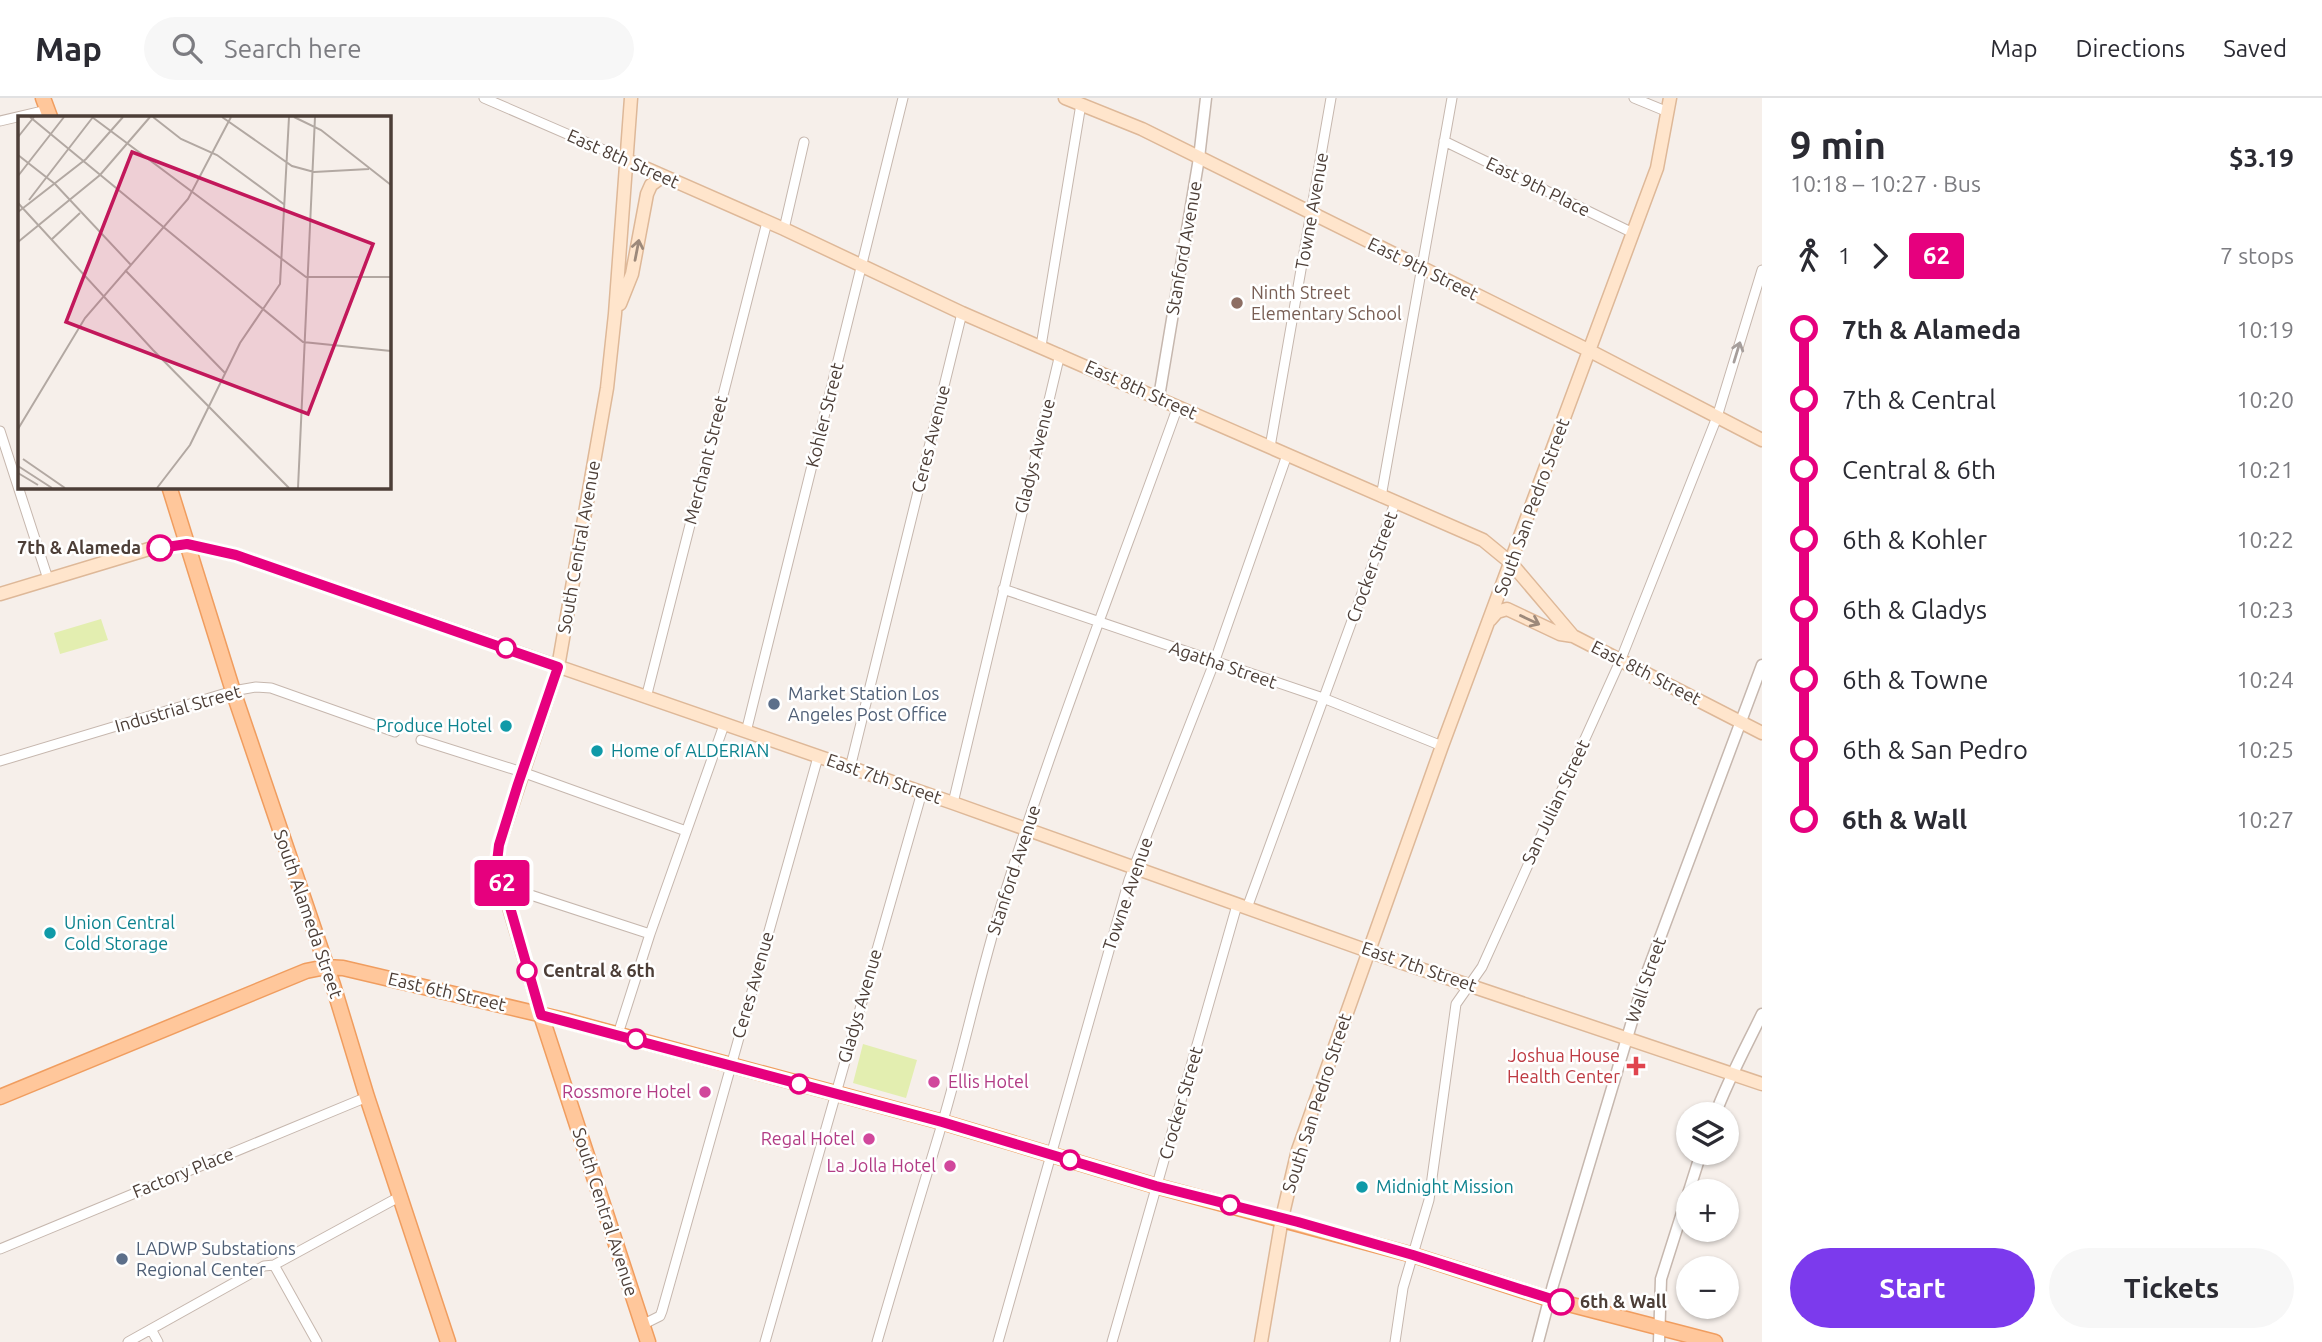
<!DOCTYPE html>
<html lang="en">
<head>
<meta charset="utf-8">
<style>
	:root { --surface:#fff; --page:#f7f7f7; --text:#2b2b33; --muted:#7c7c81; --line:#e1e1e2; --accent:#7c3aed }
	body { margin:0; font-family:Ubuntu,sans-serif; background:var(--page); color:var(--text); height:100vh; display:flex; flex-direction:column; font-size:26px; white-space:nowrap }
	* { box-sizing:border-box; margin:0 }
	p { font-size:23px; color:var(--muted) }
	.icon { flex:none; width:38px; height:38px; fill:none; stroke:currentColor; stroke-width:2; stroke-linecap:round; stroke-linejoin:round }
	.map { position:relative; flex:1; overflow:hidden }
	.panel { display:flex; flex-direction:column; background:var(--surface); width:560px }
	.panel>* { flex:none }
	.badge { padding:0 14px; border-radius:5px; font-size:24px; line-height:46px }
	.fabs { position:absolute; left:1676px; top:1004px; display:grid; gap:14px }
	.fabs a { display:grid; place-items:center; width:63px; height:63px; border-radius:50%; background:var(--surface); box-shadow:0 2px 5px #0004; font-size:35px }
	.map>.badge { position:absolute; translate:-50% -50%; box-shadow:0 0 0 4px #fff }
	.legs { display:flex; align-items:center; gap:10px; height:77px; padding:0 28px; font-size:23px }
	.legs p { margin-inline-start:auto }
	.head { display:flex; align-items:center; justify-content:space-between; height:119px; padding:0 28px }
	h1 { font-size:38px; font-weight:700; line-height:52px }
	.button { display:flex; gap:14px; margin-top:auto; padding:14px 28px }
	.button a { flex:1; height:80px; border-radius:42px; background:var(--accent); color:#fff; font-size:28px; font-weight:700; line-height:80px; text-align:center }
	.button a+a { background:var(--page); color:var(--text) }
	ul { padding:0 28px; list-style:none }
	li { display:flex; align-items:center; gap:24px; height:70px; font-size:26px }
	li i { display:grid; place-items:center; width:10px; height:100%; margin:0 9px; background:currentColor }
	li i::after { content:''; width:18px; height:18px; margin:-9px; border:5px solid; border-radius:50%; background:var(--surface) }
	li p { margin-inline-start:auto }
	li:first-child i { background:linear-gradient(#0000 50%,currentColor 0) }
	li:last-child i { background:linear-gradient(currentColor 50%,#0000 0) }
	header { display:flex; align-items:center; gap:42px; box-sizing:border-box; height:98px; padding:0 35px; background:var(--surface); border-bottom:2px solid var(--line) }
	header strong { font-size:33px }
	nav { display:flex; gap:38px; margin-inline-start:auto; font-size:24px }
	.search { width:490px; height:63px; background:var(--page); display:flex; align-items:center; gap:18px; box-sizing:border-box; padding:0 24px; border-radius:38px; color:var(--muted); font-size:26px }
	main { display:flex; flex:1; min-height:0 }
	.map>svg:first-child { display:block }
	.green { fill:#e3eeb0 }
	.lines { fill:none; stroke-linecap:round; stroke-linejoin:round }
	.minor-casing { stroke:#c6b7ae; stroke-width:11 }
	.tertiary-casing { stroke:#c6b7ae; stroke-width:13 }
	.secondary-casing { stroke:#deb898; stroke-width:15 }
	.primary-casing { stroke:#f09d5f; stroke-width:17 }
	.minor { stroke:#fff; stroke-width:9 }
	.tertiary { stroke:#fff; stroke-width:10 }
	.secondary { stroke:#ffe5cc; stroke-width:12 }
	.primary { stroke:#ffc79b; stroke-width:14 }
	.oneway { stroke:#9d897a }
	.oneway2 { stroke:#a69e9b }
	.line-1-casing { stroke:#fff; stroke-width:16 }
	.line-1 { stroke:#e6007e; stroke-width:10 }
	.education-dot { fill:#8d6e63; stroke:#fff; stroke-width:2.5 }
	.stop-1-dot { fill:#fff; stroke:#e6007e; stroke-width:3.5 }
	.service-dot { fill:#5c6f8a; stroke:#fff; stroke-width:2.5 }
	.culture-dot { fill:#0f9aa8; stroke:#fff; stroke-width:2.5 }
	.health-dot { fill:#e0444e; stroke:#fff; stroke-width:2.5 }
	.hotel-dot { fill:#d1479c; stroke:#fff; stroke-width:2.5 }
	.labels { text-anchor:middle; stroke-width:5; stroke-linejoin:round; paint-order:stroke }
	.street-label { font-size:18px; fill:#4c3e37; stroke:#fff }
	.education-label { font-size:18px; fill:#785e54; stroke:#fff; text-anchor:start }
	.stop-label { font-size:18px; font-weight:bold; fill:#4c3e37; stroke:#fff; text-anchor:start }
	.service-label { font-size:18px; fill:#4e5e75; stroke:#fff; text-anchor:start }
	.culture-label { font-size:18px; fill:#0d838f; stroke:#fff; text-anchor:start }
	.health-label { font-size:18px; fill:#be3a42; stroke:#fff; text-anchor:end }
	.hotel-label { font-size:18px; fill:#b23c85; stroke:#fff; text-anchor:end }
	.inset-road { fill:none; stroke:#b2a8a2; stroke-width:2 }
	.view { fill:#c2185b; fill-opacity:0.15; stroke:#c2185b; stroke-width:3.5 }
	.inset-edge { fill:none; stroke:#4c3e37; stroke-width:3.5 }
</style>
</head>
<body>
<header>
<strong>Map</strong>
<div class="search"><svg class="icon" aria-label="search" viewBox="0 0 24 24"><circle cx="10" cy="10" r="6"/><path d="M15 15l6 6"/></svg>Search here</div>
<nav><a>Map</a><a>Directions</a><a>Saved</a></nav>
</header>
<main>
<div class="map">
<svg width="1762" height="1244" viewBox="0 0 1762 1244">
	<rect width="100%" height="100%" fill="#f6efea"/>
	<path class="green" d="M101,521L108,542L60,556L54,535Z
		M863,946L917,962L906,1000L853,985Z"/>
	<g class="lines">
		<g class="minor-casing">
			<path id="minor" d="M484,0L627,62
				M1634,0L1668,14
				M0,23L47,12
				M1444,43L1633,135
				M784,131L804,44
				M1041,248L1081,6
				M0,333L48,481
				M1270,349L1331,0
				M1381,399L1452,0
				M1003,491L1323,600L1442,648
				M646,600L767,124
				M746,634L903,0
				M421,642L522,674L686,733
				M0,663L233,593L256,589L271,590L395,634
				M850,670L962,215
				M953,705L1060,256
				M503,788L650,836
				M1247,810L1395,405
				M618,936L650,836L724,627
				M0,1151L367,999
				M274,1167L317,1244
				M642,1227L660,1218L662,1213L818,659
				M151,1231L158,1244
				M128,1244L264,1168L274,1167L399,1099
				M765,1244L922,694
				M877,1244C898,1171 920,1099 942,1026C964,952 980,875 1003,801C1055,635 1119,472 1178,308
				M998,1244L1129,782L1214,565L1287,357
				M1112,1244L1237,807
				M1395,1244L1403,1190L1429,1102L1456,906L1482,869L1621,561L1717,319L1762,172"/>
		</g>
		<g class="tertiary-casing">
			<path id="tertiary" d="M1159,299L1199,60L1206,0
				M1715,1017C1728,982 1746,949 1762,916
				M1538,1244L1553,1187L1645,880L1762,567
				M1659,1244L1661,1181L1701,1055"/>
		</g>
		<g class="secondary-casing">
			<path id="secondary" d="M1065,0L1142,31L1590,253L1762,342
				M627,62L784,131L962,215L1483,442L1511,465L1573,538L1762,635
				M620,206L632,176L647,96L651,87L663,78
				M0,496L149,451L187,446L236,457L953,705L1382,858L1762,986
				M1490,522L1497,514L1507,511L1560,536L1573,538
				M541,917L500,779L497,764L499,747L558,569L607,290L615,216L631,0
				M1261,1244L1282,1120L1298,1052L1442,648L1657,70L1670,0"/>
		</g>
		<g class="primary-casing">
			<path id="primary" d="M43,0L50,19
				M169,388L233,593L333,887L367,999L448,1244
				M541,917L648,1244
				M0,999L306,873L326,869L343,870L564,922L942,1024L1156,1088L1413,1157L1549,1201L1715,1244"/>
		</g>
		<use href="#minor" class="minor"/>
		<use href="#tertiary" class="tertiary"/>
		<use href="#secondary" class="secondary"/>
		<use href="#primary" class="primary"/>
	</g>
	<defs><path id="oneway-shaft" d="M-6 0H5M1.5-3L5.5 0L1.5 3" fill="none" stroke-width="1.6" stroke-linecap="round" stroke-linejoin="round" transform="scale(1.75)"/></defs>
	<g class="oneway">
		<use href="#oneway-shaft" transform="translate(637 152) rotate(-79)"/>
		<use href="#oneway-shaft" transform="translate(1530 522) rotate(25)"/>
	</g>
	<use class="oneway2" href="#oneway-shaft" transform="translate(1737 254) rotate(-73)"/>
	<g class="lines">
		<g class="line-1-casing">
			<path id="line-1" d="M160,450L187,446L236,457L558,569L518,686L499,747L497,764L541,917L942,1024L1156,1088L1298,1124L1413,1157L1561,1204"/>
		</g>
		<use href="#line-1" class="line-1"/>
	</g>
	<circle class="education-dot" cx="1237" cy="205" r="7"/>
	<g class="stop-1-dot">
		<circle cx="160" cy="450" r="12"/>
		<circle cx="506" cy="550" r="9"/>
		<circle cx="527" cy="873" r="9"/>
		<circle cx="636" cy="941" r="9"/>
		<circle cx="799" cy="986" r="9"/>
		<circle cx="1070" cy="1062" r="9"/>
		<circle cx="1230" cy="1107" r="9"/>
		<circle cx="1561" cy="1204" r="12"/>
	</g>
	<g class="service-dot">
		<circle cx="774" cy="606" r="7"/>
		<circle cx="122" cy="1161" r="7"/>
	</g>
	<g class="culture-dot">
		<circle cx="506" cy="628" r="7"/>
		<circle cx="597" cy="653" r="7"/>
		<circle cx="50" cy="835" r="7"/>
		<circle cx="1362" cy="1089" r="7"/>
	</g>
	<path class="health-dot" d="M1632.5 957.5h7v7h7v7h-7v7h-7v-7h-7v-7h7z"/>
	<g class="hotel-dot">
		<circle cx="934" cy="984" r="7"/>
		<circle cx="705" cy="994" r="7"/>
		<circle cx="869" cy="1041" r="7"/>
		<circle cx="950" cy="1068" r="7"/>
	</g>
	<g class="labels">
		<g class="street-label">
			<text transform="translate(623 61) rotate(24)" y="6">East 8th Street</text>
			<text transform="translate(1538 89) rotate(26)" y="6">East 9th Place</text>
			<text transform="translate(1312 113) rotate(-80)" y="6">Towne Avenue</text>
			<text transform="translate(1184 150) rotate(-80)" y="6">Stanford Avenue</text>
			<text transform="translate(1423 171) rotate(26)" y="6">East 9th Street</text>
			<text transform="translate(1141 292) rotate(24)" y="6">East 8th Street</text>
			<text transform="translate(825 317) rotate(-76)" y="6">Kohler Street</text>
			<text transform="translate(931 341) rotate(-76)" y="6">Ceres Avenue</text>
			<text transform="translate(1035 358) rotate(-76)" y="6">Gladys Avenue</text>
			<text transform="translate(706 362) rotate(-76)" y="6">Merchant Street</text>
			<text transform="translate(1532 409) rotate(-70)" y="6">South San Pedro Street</text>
			<text transform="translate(579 449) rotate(-80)" y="6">South Central Avenue</text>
			<text transform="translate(1372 469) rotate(-70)" y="6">Crocker Street</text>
			<text transform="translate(1223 567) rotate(19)" y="6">Agatha Street</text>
			<text transform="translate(1646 575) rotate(27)" y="6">East 8th Street</text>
			<text transform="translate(178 611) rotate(-16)" y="6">Industrial Street</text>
			<text transform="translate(884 681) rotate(19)" y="6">East 7th Street</text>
			<text transform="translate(1556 704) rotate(-65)" y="6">San Julian Street</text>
			<text transform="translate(1014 772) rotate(-72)" y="6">Stanford Avenue</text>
			<text transform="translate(1128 796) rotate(-71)" y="6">Towne Avenue</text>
			<text transform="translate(308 816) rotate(71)" y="6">South Alameda Street</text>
			<text transform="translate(1419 869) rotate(19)" y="6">East 7th Street</text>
			<text transform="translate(1646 882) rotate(-71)" y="6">Wall Street</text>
			<text transform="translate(753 887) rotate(-74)" y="6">Ceres Avenue</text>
			<text transform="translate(447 894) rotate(13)" y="6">East 6th Street</text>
			<text transform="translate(860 908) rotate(-74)" y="6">Gladys Avenue</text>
			<text transform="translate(1181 1005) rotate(-74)" y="6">Crocker Street</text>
			<text transform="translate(1317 1005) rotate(-72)" y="6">South San Pedro Street</text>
			<text transform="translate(183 1075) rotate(-22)" y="6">Factory Place</text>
			<text transform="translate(605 1114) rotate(72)" y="6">South Central Avenue</text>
		</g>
		<g class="education-label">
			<text x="1251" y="201">Ninth Street<tspan x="1251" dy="21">Elementary School</tspan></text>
		</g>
		<g class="stop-label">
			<text x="141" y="456" text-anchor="end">7th &amp; Alameda</text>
			<text x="543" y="879">Central &amp; 6th</text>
			<text x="1580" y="1210">6th &amp; Wall</text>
		</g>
		<g class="service-label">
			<text x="788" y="602">Market Station Los<tspan x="788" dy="21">Angeles Post Office</tspan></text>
			<text x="136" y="1157">LADWP Substations<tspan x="136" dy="21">Regional Center</tspan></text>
		</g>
		<g class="culture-label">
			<text x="492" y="634" text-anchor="end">Produce Hotel</text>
			<text x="611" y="659">Home of ALDERIAN</text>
			<text x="64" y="831">Union Central<tspan x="64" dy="21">Cold Storage</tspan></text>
			<text x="1376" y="1095">Midnight Mission</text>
		</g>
		<g class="health-label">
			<text x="1620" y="964">Joshua House<tspan x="1620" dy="21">Health Center</tspan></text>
		</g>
		<g class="hotel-label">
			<text x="948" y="990" text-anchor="start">Ellis Hotel</text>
			<text x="691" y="1000">Rossmore Hotel</text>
			<text x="855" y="1047">Regal Hotel</text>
			<text x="936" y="1074">La Jolla Hotel</text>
		</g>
	</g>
	<g transform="translate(18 18)">
		<rect width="373" height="373" fill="#f6efea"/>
		<path class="inset-road" d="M12,1L285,226L373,235M74,1L288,161H373M135,1L163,23L199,39L267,89M204,1L274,50L296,56L351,53M276,1L303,14L373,69M0,21L16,1M0,39L37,68L113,149M0,60L46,1M11,84L75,1M0,87L135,234L271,372M0,96L68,43L105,1M33,124L62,97M0,126L82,59L132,1M107,154L207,257M0,313L67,202L170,83L213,1M5,343L47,372M0,350L34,372M0,357L20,369M139,372L172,329L222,227L262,168L271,1M280,372L297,1"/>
		<path class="view" d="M114,36L355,128L290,298L48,206Z"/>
		<rect width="373" height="373" class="inset-edge"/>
	</g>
</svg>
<div class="fabs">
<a><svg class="icon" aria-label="layers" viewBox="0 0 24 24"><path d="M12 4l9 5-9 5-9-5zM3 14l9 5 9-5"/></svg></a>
<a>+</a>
<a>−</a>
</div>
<b class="badge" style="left:502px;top:785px;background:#e6007e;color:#fff">62</b>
</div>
<section class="panel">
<div class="head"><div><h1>9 min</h1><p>10:18 – 10:27 · Bus</p></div><b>$3.19</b></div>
<div class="legs"><svg class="icon" aria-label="walk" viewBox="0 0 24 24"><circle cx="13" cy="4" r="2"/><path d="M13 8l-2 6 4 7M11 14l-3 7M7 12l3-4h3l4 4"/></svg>1<svg class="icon" aria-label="forward" viewBox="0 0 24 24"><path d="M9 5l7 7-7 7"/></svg><b class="badge" style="background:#e6007e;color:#fff">62</b><p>7 stops</p></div>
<ul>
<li><i style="color:#e6007e"></i><b>7th &amp; Alameda</b><p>10:19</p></li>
<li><i style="color:#e6007e"></i><span>7th &amp; Central</span><p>10:20</p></li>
<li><i style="color:#e6007e"></i><span>Central &amp; 6th</span><p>10:21</p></li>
<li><i style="color:#e6007e"></i><span>6th &amp; Kohler</span><p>10:22</p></li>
<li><i style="color:#e6007e"></i><span>6th &amp; Gladys</span><p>10:23</p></li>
<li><i style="color:#e6007e"></i><span>6th &amp; Towne</span><p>10:24</p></li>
<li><i style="color:#e6007e"></i><span>6th &amp; San Pedro</span><p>10:25</p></li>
<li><i style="color:#e6007e"></i><b>6th &amp; Wall</b><p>10:27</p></li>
</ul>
<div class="button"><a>Start</a><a>Tickets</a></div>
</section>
</main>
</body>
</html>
